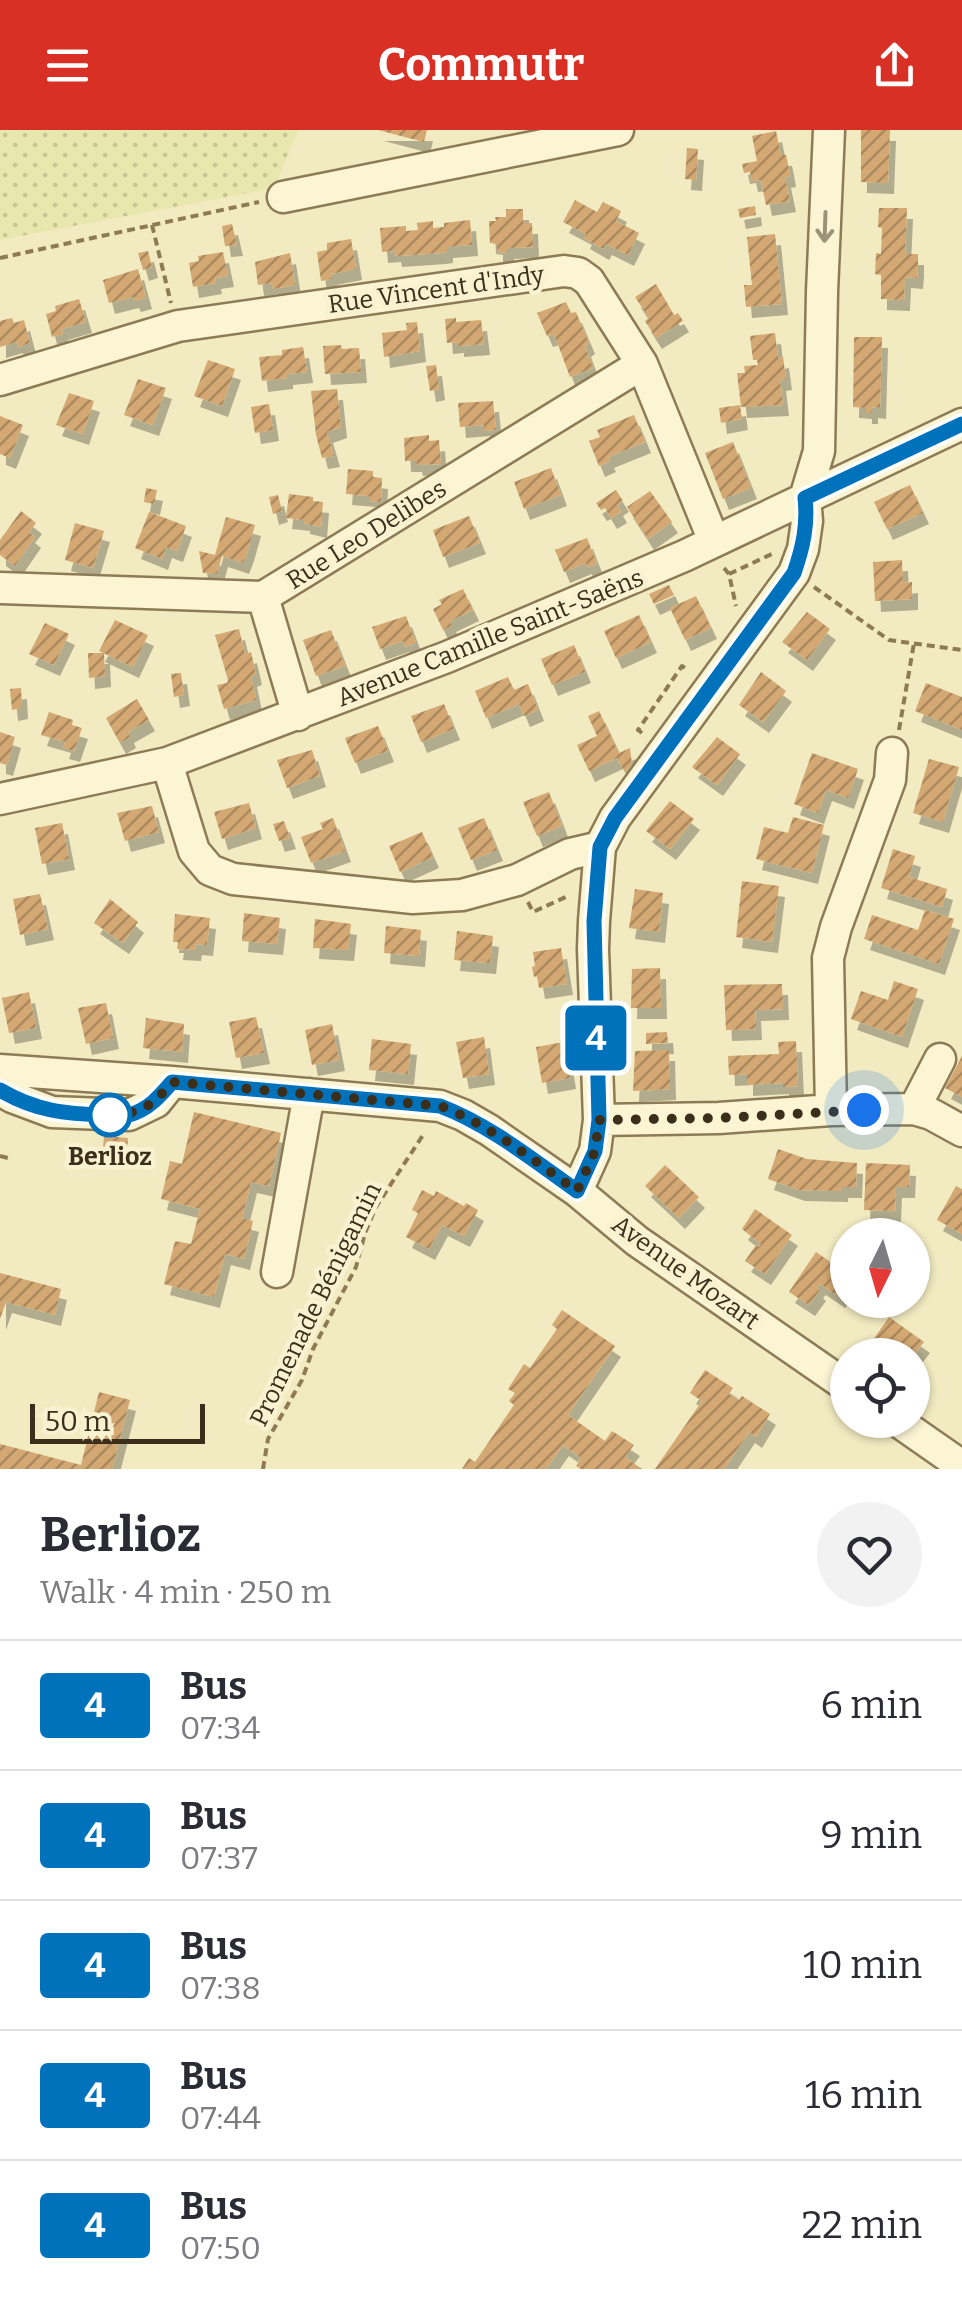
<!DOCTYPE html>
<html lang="en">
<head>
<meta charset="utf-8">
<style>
	:root { --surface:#fff; --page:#f2f2f3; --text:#2b2b33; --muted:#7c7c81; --line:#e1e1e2; --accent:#d93025 }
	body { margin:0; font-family:Bitter,serif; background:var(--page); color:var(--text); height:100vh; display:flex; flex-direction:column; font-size:38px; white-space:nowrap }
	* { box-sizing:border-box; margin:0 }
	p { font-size:32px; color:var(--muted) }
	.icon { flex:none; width:55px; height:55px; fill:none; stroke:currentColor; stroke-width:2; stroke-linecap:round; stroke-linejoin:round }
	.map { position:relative; height:1339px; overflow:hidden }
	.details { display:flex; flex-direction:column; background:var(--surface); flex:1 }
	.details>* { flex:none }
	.badge { padding:0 20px; border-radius:8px; font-size:35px; line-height:65px }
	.needle { width:65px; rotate:185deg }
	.fabs { position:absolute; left:830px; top:1088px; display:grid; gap:20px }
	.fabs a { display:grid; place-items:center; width:100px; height:100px; border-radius:50%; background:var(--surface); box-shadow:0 2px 8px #0004; font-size:50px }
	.scale { position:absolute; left:30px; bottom:25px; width:175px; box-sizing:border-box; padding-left:10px; border:5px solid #3b2f1c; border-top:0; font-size:28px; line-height:35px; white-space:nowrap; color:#3b2f1c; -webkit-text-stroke:8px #f8f2d0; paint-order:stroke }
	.you { position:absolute; width:50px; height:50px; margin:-25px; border:8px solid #fff; border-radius:50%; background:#1a73e8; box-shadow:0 0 0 15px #1a73e833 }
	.map>.badge { position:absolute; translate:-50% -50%; box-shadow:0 0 0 5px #fff }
	.round { display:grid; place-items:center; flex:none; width:105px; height:105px; border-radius:52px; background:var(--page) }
	.headline { display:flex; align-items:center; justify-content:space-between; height:170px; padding:0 40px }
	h1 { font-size:48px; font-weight:700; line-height:75px }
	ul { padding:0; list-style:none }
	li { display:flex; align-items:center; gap:30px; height:130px; padding:0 40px; border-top:2px solid var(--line) }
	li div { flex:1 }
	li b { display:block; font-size:38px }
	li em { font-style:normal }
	li .badge { min-width:110px; font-weight:700; text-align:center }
	header { display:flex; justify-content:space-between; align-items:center; height:130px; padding:0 40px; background:var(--accent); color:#fff; font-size:45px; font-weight:700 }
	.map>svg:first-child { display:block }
	.farmland { fill:url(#farmland-dots) }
	.building { fill:url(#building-hatch); filter:url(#shadow) }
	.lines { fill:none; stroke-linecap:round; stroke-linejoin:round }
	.minor-casing { stroke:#8d7b56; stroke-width:35 }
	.path { stroke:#8d7b56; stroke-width:4; stroke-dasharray:8 5; stroke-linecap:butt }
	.minor { stroke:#fcf5d4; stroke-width:30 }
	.oneway { stroke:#9c9278 }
	.line-casing { stroke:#fff; stroke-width:22 }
	.line { stroke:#0072bc; stroke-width:15 }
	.walk { stroke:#3b2f1c; stroke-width:10; stroke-dasharray:0 18 }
	.stop-dot { fill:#fff; stroke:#0072bc; stroke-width:5 }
	.labels { text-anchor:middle; stroke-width:9; stroke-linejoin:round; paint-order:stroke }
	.street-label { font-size:25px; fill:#3b2f1c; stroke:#f8f2d0 }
	.stop-label { font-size:25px; font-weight:bold; fill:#3b2f1c; stroke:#f8f2d0 }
</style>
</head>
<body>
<header><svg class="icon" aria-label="menu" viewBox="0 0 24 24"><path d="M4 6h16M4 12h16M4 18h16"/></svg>Commutr<svg class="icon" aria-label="share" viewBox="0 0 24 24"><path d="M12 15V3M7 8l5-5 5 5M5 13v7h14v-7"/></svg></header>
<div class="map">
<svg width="962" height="1339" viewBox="0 0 962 1339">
	<defs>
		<pattern id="farmland-dots" width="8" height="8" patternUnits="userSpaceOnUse" patternTransform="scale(2.5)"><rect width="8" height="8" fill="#e8e7ad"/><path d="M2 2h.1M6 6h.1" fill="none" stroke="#c8c694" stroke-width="1.8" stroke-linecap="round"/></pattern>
		<pattern id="building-hatch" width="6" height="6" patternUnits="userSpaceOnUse" patternTransform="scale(2.5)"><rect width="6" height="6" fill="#d3a872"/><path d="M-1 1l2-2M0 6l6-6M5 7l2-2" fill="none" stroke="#ac895d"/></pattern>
		<filter id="shadow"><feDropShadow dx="6" dy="11" stdDeviation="0" flood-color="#0004"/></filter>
	</defs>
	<rect width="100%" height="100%" fill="#f2eac0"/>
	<path class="farmland" d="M0,0H298L275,58L0,110Z"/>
	<path class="building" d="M378,0H427L424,12Z
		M861,0H890L888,53L861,52Z
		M776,1L781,25H786L788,34L790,46L785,47L790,71L766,75L761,50L752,51L750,42L744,43L742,34L757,31L752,6Z
		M687,18L698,19L696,50L685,49Z
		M575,70L597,82L603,72L621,81L616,91L639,103L628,125L606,114L603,119L584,108L586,104L563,92Z
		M755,76L756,85L740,88L738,79Z
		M879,78H907L905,124H918V135L917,148L905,147L904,170L881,169V145L875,144L876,123L881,124L882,98L878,97Z
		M506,79H523V93H532L533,117L508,118V122L497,123V114L490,113L489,91H496L495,87H506Z
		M470,90L472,115L447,117V122L440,123L396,126L395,121L382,122L380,98L406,96V101L418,100L417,93L433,91V98L444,97V93Z
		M232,94L237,115L225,116L222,96Z
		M775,104L782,174L746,177L744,155H752L747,107Z
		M351,109L356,139L331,144L332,149L321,151L317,122L327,120V113Z
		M148,121L152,137L143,140L138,123Z
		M223,122L228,146L215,148L216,153L193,157L189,133L199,131L198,126Z
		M290,123L295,155L273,159L272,153L258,155L255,132Z
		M138,139L146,168L135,171L133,167L109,173L103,150Z
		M656,154L674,185L678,183L683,191L656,208L645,191L649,188L635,167Z
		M79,169L86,192L62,199L63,204L52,207L46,184L56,181L55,176Z
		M566,172L571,183L576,182L589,213L585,216L593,238L570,247L554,204L547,206L537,183Z
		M12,188L14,193L24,190L30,213L19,217L17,212L0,217V191Z
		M456,188V192L481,190L484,214L458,216V212L447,213L445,189Z
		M417,192L420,221L384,227L382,203L407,200L406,193Z
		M775,203L778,228L783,227L786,249L780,250L783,275L741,277L737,243H745L744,236L758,235L757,230H753L750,206Z
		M854,207H882L880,278L872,277V283H866V278L853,277Z
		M341,215L342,219L359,218L361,242L325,244L323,216Z
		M303,217L307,242L287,244V248L262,251L259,227L282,225V220Z
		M208,230L235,239L222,276L194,266Z
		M436,235L439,259L430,261L426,236Z
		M138,249L166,258L153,295L124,285Z
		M337,259L341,297L327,302L334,326L322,328L316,305L311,261Z
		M69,263L94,271L83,304L56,295Z
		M493,271L496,300L484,301V295L460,297L458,273Z
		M269,274L273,300L255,303L251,277Z
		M740,275L742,289L721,293L719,278Z
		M634,285L645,312L608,327L610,331L599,336L589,311L600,307L597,300Z
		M0,286L23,295L10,328L0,324Z
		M429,305V311L439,310L441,334L417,335L416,331H405L404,308Z
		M733,312L751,358L723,369L705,323Z
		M551,338L561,365L524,379L514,352Z
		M348,339L373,341V347L382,348L381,372L370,371V366L346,364Z
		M910,355L923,383L887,399L874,372Z
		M146,358L157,360L154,374L144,372Z
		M616,360L623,371L617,375L621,382L611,388L605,378L601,380L596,373Z
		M650,361L672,392L648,409L627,377Z
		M289,364L313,367V371L323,372L321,397L304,393V390L286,388Z
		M278,365L282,381L273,384L269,367Z
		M21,381L36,393L29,402L35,407L15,436L0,425V410Z
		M149,382L186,396L177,421L166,417L162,429L135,418Z
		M469,386L480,413L443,427L433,400Z
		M226,387L255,395L248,420L243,433L222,426L217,444L203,443L199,421L215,425Z
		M75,393L104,401L93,438L65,430Z
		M587,408L597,434L587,437L586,433L564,442L555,420Z
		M902,430L903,453L912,452V469L875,471L873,432Z
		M669,455L674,465L654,474L649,464Z
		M463,459L473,480L450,491L452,496L443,500L433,479L442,474L439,470Z
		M696,466L711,498L685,510L670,478Z
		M807,482L830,499L807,530L782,512Z
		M639,485L651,512L616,528L604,501Z
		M406,486L416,513L405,517L403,511L380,519L372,497Z
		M115,490L148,505L133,537L99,521Z
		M45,493L69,504L54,535L29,524Z
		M239,499L245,524L251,522L256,544L251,546L256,570L224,579L217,555L227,553L228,550L215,505Z
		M331,500L345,536L316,546L303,510Z
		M574,515L585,542L552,555L541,529Z
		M88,523H104L105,546L89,548Z
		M761,542L786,561L763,592L739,575Z
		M181,543L184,565L174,567L171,544Z
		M508,547L514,560L528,554L538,580L524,586L519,574L486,588L475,561Z
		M926,553L962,567V600L915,581Z
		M21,558L22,578L12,580L10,559Z
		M137,569L149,590L128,602L130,607L120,613L106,588Z
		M444,574L454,599L421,612L411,586Z
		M599,581L619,623L630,618L632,634L625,642L617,628L589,641L577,615L597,606L588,586Z
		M49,582L73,590L72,595L82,598L74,621L63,618L65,612L41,605Z
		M378,596L388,621L355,633L345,608Z
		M0,602L15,607L7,635L0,633Z
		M717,607L740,624L717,655L692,637Z
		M312,620L320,646L287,658L277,630Z
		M812,623L858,639L848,668L826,660L818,683L794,674Z
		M929,629L959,637L943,692L913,683Z
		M549,662L562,696L537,706L523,672Z
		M670,671L694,689L670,719L646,701Z
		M249,673L256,698L222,709L214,682Z
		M152,676L159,702L125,711L117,683Z
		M793,687L824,695L812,743L756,729L764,697L788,703Z
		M333,688L345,721L311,733L301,707L323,699L320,693Z
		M484,688L497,720L471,730L458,698Z
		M284,691L290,708L279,711L273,694Z
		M62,693L69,729L42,734L35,698Z
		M422,702L433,727L400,742L389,716Z
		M893,719L915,726L909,747L947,759L942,777L881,758Z
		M742,751L779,756L772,812L736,807Z
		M635,759L663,763L659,802L629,798Z
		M40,764L48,799L20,805L13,769Z
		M110,769L138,792L123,813L94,793Z
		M925,780L954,789L939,834L864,809L872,785L918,800Z
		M244,783L280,788L277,814L242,811Z
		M175,784L210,788L207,815L196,814L195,820L177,819L178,812H173Z
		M315,789L351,794L348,820L313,818Z
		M386,796L421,800L419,826L384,823Z
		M457,801L493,806L490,833L454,830Z
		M561,818L567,854L539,858L537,846L534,847L532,837L535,836L533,822Z
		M660,838L661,878H631L632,839Z
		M894,851L918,859L902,907L851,889L861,861L888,870Z
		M782,854L783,879L755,880L756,899L726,900L724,855Z
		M29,862L36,898L9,903L2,868Z
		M106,873L113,908L86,914L78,878Z
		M256,887L264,923L236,928L229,892Z
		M146,888L184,894L182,922L143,918Z
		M332,894L339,930L312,935L305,900Z
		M667,902L668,913L646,914V903Z
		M484,907L489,944L463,948L456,912Z
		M372,909L411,914L408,944L369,940Z
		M796,911L798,956L783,957V953L747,955V944L729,945L728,926L779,924L778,912Z
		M564,912L570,948L542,953L536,917Z
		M669,920L670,959L633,961L635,921Z
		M962,926V967L945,958Z
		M194,982L281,1003L269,1056L251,1052L242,1088L253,1091L244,1129L225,1124L214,1167L164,1154L175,1111L191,1114L200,1079L161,1069L170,1031L182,1034Z
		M104,1006L128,1008L127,1019L103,1017Z
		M778,1019L807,1029L857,1033L856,1057H842V1061L799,1060L768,1049Z
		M866,1033L910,1035L909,1057H896L895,1081L864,1080Z
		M665,1035L699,1067L679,1088L645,1056Z
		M956,1056L962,1059V1104L937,1090Z
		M422,1060L434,1066L436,1061L464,1076L466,1073L478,1080L464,1106L442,1095L429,1119L406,1107L418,1083L412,1080Z
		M755,1079L792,1105L765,1144L745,1131L756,1115L759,1117L761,1114L742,1099Z
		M816,1122L848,1144V1156L839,1167L820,1154L817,1157L820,1160L809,1175L789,1162Z
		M0,1143L61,1159L55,1185L6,1172L0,1189Z
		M562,1180L615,1216L568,1285L605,1311L612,1301L634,1315L625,1327L642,1339H581L576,1336L581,1328L563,1315L546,1339H462L469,1328L475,1332L514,1275L509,1271L515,1263L508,1259L524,1234L530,1238L557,1199L552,1195Z
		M889,1187L924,1212L914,1225H894L873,1210Z
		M705,1240L733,1258L729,1264L739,1270L742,1266L770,1284L756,1307L749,1302L724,1339H655L702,1271L690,1263Z
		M99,1262L130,1270L112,1339H0V1314L81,1335Z"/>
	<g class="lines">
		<g class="minor-casing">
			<path id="minor" d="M283,67L618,0
				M0,250L178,196L564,141L578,143L589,151L642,234L714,411
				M0,458L263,467L642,234
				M263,467L298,585
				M167,633L194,721L210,740L233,749L413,768L462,765L517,750L570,724L600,717
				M0,669L167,633L447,527L684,426L962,294
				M0,940L172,952L440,976L463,985L489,1000L577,1061L637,1111L848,1257
				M0,960L12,967L52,982L129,985L156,972L172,952
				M914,979L940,929
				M831,980L828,828L836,797L890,650L892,623
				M599,990L719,988L831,980L914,979L931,984L962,1001
				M577,1061L595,1021L599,990L593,819L594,791L600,717L615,688L794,443L803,419L807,391L805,368L819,321L822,162L829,0
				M277,1142L309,964
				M896,1290L962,1336"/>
		</g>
		<path class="path" d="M152,95L171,173
			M0,128L259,72
			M724,438L729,444L736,476
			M729,444L774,423
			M814,457L889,510L962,520
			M899,600L914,513
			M642,603L638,600L682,536L689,540
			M528,772L533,782L568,766
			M0,1026L8,1028
			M263,1339L268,1309L302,1250L313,1219L356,1137L365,1103L376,1077L425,1002"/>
		<use href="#minor" class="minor"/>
	</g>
	<defs><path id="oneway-shaft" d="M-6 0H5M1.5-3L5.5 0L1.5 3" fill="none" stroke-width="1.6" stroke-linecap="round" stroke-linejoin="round" transform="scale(2.5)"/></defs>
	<use class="oneway" href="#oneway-shaft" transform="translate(825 97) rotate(92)"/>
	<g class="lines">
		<g class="line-casing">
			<path id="line" d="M0,960C36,981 65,984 106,985C113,985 122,986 129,985C148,980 160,966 172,952L440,976C490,995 533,1030 577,1061L595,1021L599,990L594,791L600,717L615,688L794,443C803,417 808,395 805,368L962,294"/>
		</g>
		<use href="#line" class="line"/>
		<path class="walk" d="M110,985L94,984C134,985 146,984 172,952L440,976C490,995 533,1030 577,1061L595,1021L599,990L719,988L864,980"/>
	</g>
	<circle class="stop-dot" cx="110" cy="985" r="20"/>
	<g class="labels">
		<g class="street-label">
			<text transform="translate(436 159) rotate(-8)" y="9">Rue Vincent d'Indy</text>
			<text transform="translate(366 404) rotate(-32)" y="9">Rue Leo Delibes</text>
			<text transform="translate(490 507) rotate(-22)" y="9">Avenue Camille Saint-Saëns</text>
			<text transform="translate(686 1142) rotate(36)" y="9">Avenue Mozart</text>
			<text transform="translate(315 1174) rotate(-64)" y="9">Promenade Bénigamin</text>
		</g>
		<g class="stop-label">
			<text x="110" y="1035">Berlioz</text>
		</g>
	</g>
</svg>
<div class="fabs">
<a><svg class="needle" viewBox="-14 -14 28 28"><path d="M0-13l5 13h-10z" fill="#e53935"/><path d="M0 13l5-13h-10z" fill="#7c7c81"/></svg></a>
<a><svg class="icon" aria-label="locate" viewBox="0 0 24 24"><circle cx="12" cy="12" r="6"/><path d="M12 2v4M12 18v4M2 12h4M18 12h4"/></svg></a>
</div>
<div class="scale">50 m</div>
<div class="you" style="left:864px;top:980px"></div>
<b class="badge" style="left:596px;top:908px;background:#0072bc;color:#fff">4</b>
</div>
<section class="details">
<div class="headline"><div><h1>Berlioz</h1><p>Walk · 4 min · 250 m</p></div><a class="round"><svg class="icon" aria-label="heart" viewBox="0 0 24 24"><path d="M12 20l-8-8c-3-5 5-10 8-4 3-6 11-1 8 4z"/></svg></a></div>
<ul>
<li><span class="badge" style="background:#0072bc;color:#fff">4</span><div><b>Bus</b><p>07:34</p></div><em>6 min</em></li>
<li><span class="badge" style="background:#0072bc;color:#fff">4</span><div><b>Bus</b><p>07:37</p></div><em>9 min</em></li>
<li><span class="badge" style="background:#0072bc;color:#fff">4</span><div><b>Bus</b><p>07:38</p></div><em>10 min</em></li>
<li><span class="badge" style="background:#0072bc;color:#fff">4</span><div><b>Bus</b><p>07:44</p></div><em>16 min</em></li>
<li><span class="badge" style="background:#0072bc;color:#fff">4</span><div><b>Bus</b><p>07:50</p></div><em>22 min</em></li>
</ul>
</section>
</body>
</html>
